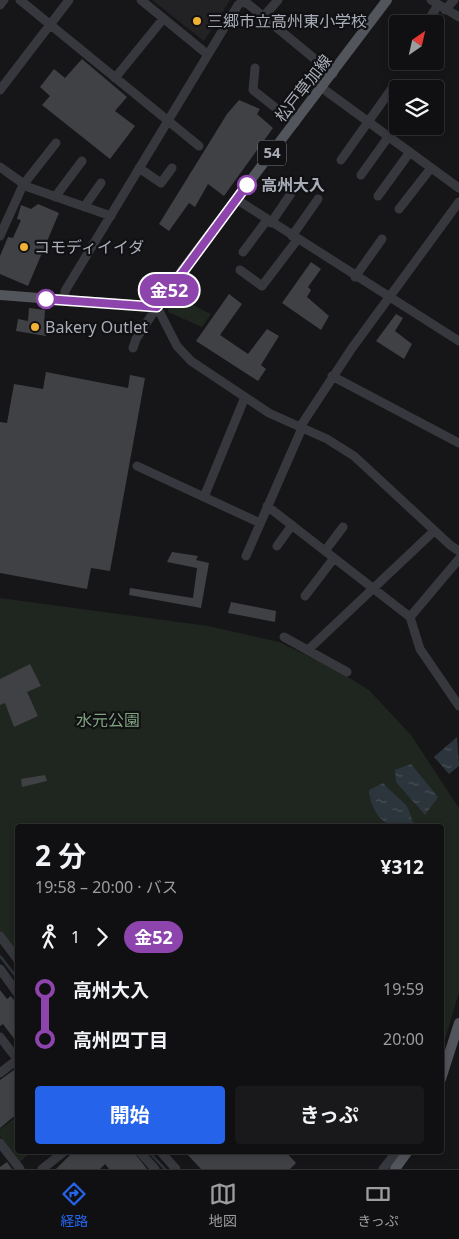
<!DOCTYPE html>
<html lang="ja">
<head>
<meta charset="utf-8">
<style>
	:root { --surface:#101012; --page:#19191b; --text:#f1f3f6; --muted:#9c9d9f; --line:#303032; --accent:#2563eb }
	body { margin:0; font-family:"Noto Sans","Noto Sans JP",sans-serif; background:var(--page); color:var(--text); height:100vh; display:flex; flex-direction:column; font-size:19px; white-space:nowrap }
	* { box-sizing:border-box; margin:0 }
	p { font-size:16px; color:var(--muted) }
	.icon { flex:none; width:28px; height:28px; fill:none; stroke:currentColor; stroke-width:2; stroke-linecap:round; stroke-linejoin:round }
	.map { position:relative; flex:1; overflow:hidden }
	.side { position:absolute; left:15px; top:824px; width:429px; height:330px; display:flex; flex-direction:column; background:var(--surface); border-radius:5px; box-shadow:0 2px 8px #0003,0 0 0 1px var(--line) }
	.side>* { flex:none }
	.badge { padding:0 10px; border-radius:16px; font-size:18px; line-height:32px }
	.needle { width:32px; rotate:34deg }
	.controls { position:absolute; left:389px; top:15px; display:grid; gap:10px }
	.controls a { display:grid; place-items:center; width:55px; height:55px; border-radius:5px; background:var(--surface); box-shadow:0 2px 8px #0003,0 0 0 1px var(--line); font-size:25px }
	.map>.badge { position:absolute; translate:-50% -50%; box-shadow:0 0 0 2px #fff }
	.legs { display:flex; align-items:center; gap:8px; height:55px; padding:0 20px; font-size:16px }
	.legs p { margin-inline-start:auto }
	.head { display:flex; align-items:center; justify-content:space-between; height:85px; padding:0 20px }
	h1 { font-size:28px; font-weight:700; line-height:38px }
	.cta { display:flex; gap:10px; margin-top:auto; padding:10px 20px }
	.cta a { flex:1; height:58px; border-radius:5px; background:var(--accent); color:#fff; font-size:20px; font-weight:700; line-height:58px; text-align:center }
	.cta a+a { background:var(--page); color:var(--text) }
	ul { padding:0 20px; list-style:none }
	li { display:flex; align-items:center; gap:18px; height:50px; font-size:19px }
	li i { display:grid; place-items:center; width:8px; height:100%; margin:0 6px; background:currentColor }
	li i::after { content:''; width:12px; height:12px; margin:-6px; border:4px solid; border-radius:50%; background:var(--surface) }
	li p { margin-inline-start:auto }
	li:first-child i { background:linear-gradient(#0000 50%,currentColor 0) }
	li:last-child i { background:linear-gradient(currentColor 50%,#0000 0) }
	.tabs { display:flex; justify-content:space-around; align-items:center; height:70px; border-top:1px solid var(--line); background:var(--surface); font-size:14px; color:var(--muted) }
	.tabs a { display:grid; justify-items:center; gap:2px }
	.tabs .selected { color:var(--accent) }
	.map>svg:first-child { display:block }
	.built { fill:#222225 }
	.green { fill:#1e261f }
	.water { fill:url(#water-ripples) }
	.lines { fill:none; stroke-linecap:round; stroke-linejoin:round }
	.stream { stroke:#2c353c; stroke-width:2.5 }
	.building { fill:#404145 }
	.minor { stroke:#37383d; stroke-width:9 }
	.major { stroke:#53555c; stroke-width:10 }
	.line-1-casing { stroke:#fff; stroke-width:11 }
	.line-1 { stroke:#8e44ad; stroke-width:8 }
	.poi-dot { fill:#f2b134; stroke:#111113; stroke-width:2 }
	.stop-1-dot { fill:#fff; stroke:#8e44ad; stroke-width:2.5 }
	.labels { text-anchor:middle; stroke-width:4.5; stroke-linejoin:round; paint-order:stroke }
	.shield { fill:#111113; stroke:#7b7e86; stroke-width:1 }
	.shield-label { font-size:15px; font-weight:bold; fill:#a8adb8 }
	.poi-label { font-size:16px; fill:#a8adb8; stroke:#111113; text-anchor:start }
	.street-label { font-size:16px; fill:#a8adb8; stroke:#111113 }
	.stop-label { font-size:16px; font-weight:bold; fill:#a8adb8; stroke:#111113; text-anchor:start }
	.park-label { font-size:16px; fill:#7fa381; stroke:#111113 }
</style>
</head>
<body>
<div class="map">
<svg width="459" height="1169" viewBox="0 0 459 1169">
	<defs>
		<pattern id="water-ripples" width="26" height="14" patternUnits="userSpaceOnUse" patternTransform="scale(1.25)"><rect width="26" height="14" fill="#2c353c"/><path d="M2 4q2-2 4 0t4 0M15 11q2-2 4 0t4 0" fill="none" stroke="#485056"/></pattern>
	</defs>
	<rect width="100%" height="100%" fill="#161618"/>
	<path class="built" d="M152,0H230L204,41Z"/>
	<path class="green" d="M170,294L211,314L202,327L168,312Z
		M0,598L208,626L279,642L333,668L369,690L411,735L459,808V992L441,1053V826H18L17,954L0,931Z
		M17,1116L18,1151H33L20,1162L0,1136V1129Z"/>
	<path class="water" d="M457,737L459,766L449,774L434,757Z
		M411,764L438,797L425,815L396,782L395,770Z
		M383,783C390,791 398,797 406,805C411,811 410,820 416,826C409,826 398,828 392,826C377,820 370,804 369,790Z"/>
	<g class="lines">
		<path class="stream" d="M0,956L18,979
			M148,1151L165,1169"/>
	</g>
	<path class="building" d="M82,59L127,97L115,111L135,126L110,159L42,105L50,96L40,87L54,69L65,78Z
		M239,100L260,109L257,114L273,128L224,196L208,184L195,207L189,203L169,231L159,224L227,114Z
		M38,204L59,213L28,286L0,274V256L8,237L13,238L21,220L17,219L21,205L31,209Z
		M311,262L321,269L308,287L311,290L307,297L329,316L321,330L282,303Z
		M229,294L242,304L220,335L248,354L267,329L279,336L261,365L266,369L258,381L196,341Z
		M29,308L45,310L44,324H47L46,336L16,331L18,319L28,321Z
		M396,314L403,318L395,331L412,344L404,359L376,341Z
		M46,372L128,388L130,375L145,378L110,571L91,568L87,589L0,573V422L7,423L14,384L43,389Z
		M172,552L198,556L196,560L209,563L201,608L129,595L130,588L193,598L197,568L167,562Z
		M231,602L276,611L275,622L228,613Z
		M30,664L41,686L27,692L38,716L14,727L5,703L0,705V679Z
		M45,775L47,781L22,787L21,779Z
		M0,990L7,999L11,996L18,1006V1044L3,1024L0,1026Z
		M18,1067V1113L0,1128V1080Z
		M74,1151H133L147,1169H109L105,1164L100,1169H56Z
		M184,1151H285L296,1163L290,1169H201Z
		M7,1162L12,1169H0V1167Z"/>
	<g class="lines">
		<path class="minor" d="M20,0L199,146
			M141,0L207,54
			M431,0L459,17
			M0,5L4,0
			M445,10L454,0
			M264,16L278,0
			M426,24L438,5
			M255,68L253,90L295,123
			M115,78L163,19
			M322,88L459,188
			M0,90L69,0
			M390,137L398,126
			M341,160L395,84
			M0,167L28,187L111,216
			M139,168L161,183L172,168
			M361,175L389,136
			M378,196L410,152
			M55,197L82,161
			M236,199L459,341
			M84,207L101,183
			M399,209L431,168
			M271,223L294,189
			M0,236L23,185L56,143
			M292,236L318,199
			M243,252L267,220
			M240,270L262,286L297,240
			M355,277L382,239
			M65,300V291L238,5L242,2L248,4L333,74
			M157,307L177,346L191,361L269,413L327,439L354,456L450,545L459,551
			M133,348L136,339L157,307
			M332,376L459,443
			M300,427L352,348L459,202
			M137,466L260,523
			M204,497L245,397
			M267,506L410,617L420,649L459,706
			M277,546L292,525
			M325,551L343,527
			M246,556L302,428
			M305,596L334,558
			M410,617L459,559
			M284,637L347,672
			M309,649L434,531
			M0,936L18,960
			M0,969L18,994
			M0,1037L18,1060
			M0,1073L18,1059
			M0,1143L20,1169
			M139,1151L155,1169
			M160,1151L176,1169
			M42,1169L65,1151
			M383,1169L397,1151"/>
		<path class="major" d="M0,295L157,307L182,271L387,0
			M441,1079L459,1023
			M395,1169L408,1151"/>
	</g>
	<g class="lines">
		<g class="line-1-casing">
			<path id="line-1" d="M46,299L157,307L247,185"/>
		</g>
		<use href="#line-1" class="line-1"/>
	</g>
	<g class="poi-dot">
		<circle cx="197" cy="21" r="5"/>
		<circle cx="24" cy="247" r="5"/>
		<circle cx="35" cy="327" r="5"/>
	</g>
	<g class="stop-1-dot">
		<circle cx="247" cy="185" r="9"/>
		<circle cx="46" cy="299" r="9"/>
	</g>
	<g class="labels">
		<rect class="shield" x="258" y="140.5" width="28" height="25" rx="4"/>
		<g class="shield-label">
			<text x="272" y="158">54</text>
		</g>
		<g class="poi-label">
			<text x="207" y="27">三郷市立高州東小学校</text>
			<text x="34" y="253">コモディイイダ</text>
			<text x="45" y="333">Bakery Outlet</text>
		</g>
		<g class="street-label">
			<text transform="translate(303 88) rotate(-52)" y="6">松戸草加線</text>
		</g>
		<g class="stop-label">
			<text x="261" y="191">高州大入</text>
		</g>
		<g class="park-label">
			<text x="108" y="726">水元公園</text>
		</g>
	</g>
</svg>
<div class="controls">
<a><svg class="needle" viewBox="-14 -14 28 28"><path d="M0-13l5 13h-10z" fill="#e53935"/><path d="M0 13l5-13h-10z" fill="#9c9d9f"/></svg></a>
<a><svg class="icon" aria-label="layers" viewBox="0 0 24 24"><path d="M12 4l9 5-9 5-9-5zM3 14l9 5 9-5"/></svg></a>
</div>
<b class="badge" style="left:169px;top:290px;background:#8e44ad;color:#fff">金52</b>
<section class="side">
<div class="head"><div><h1>2 分</h1><p>19:58 – 20:00 · バス</p></div><b>¥312</b></div>
<div class="legs"><svg class="icon" aria-label="walk" viewBox="0 0 24 24"><circle cx="13" cy="4" r="2"/><path d="M13 8l-2 6 4 7M11 14l-3 7M7 12l3-4h3l4 4"/></svg>1<svg class="icon" aria-label="forward" viewBox="0 0 24 24"><path d="M9 5l7 7-7 7"/></svg><b class="badge" style="background:#8e44ad;color:#fff">金52</b></div>
<ul>
<li><i style="color:#8e44ad"></i><b>高州大入</b><p>19:59</p></li>
<li><i style="color:#8e44ad"></i><b>高州四丁目</b><p>20:00</p></li>
</ul>
<div class="cta"><a>開始</a><a>きっぷ</a></div>
</section>
</div>
<nav class="tabs">
<a class="selected"><svg class="icon" aria-label="directions" viewBox="0 0 24 24"><path d="M12 3l9 9-9 9-9-9zM9 14v-3h6M13 9l2 2-2 2"/></svg>経路</a>
<a><svg class="icon" aria-label="map" viewBox="0 0 24 24"><path d="M3 6l6-2 6 2 6-2v14l-6 2-6-2-6 2zM9 4v14M15 6v14"/></svg>地図</a>
<a><svg class="icon" aria-label="tickets" viewBox="0 0 24 24"><path d="M3 7h18v10H3zM15 7v10"/></svg>きっぷ</a>
</nav>
</body>
</html>
